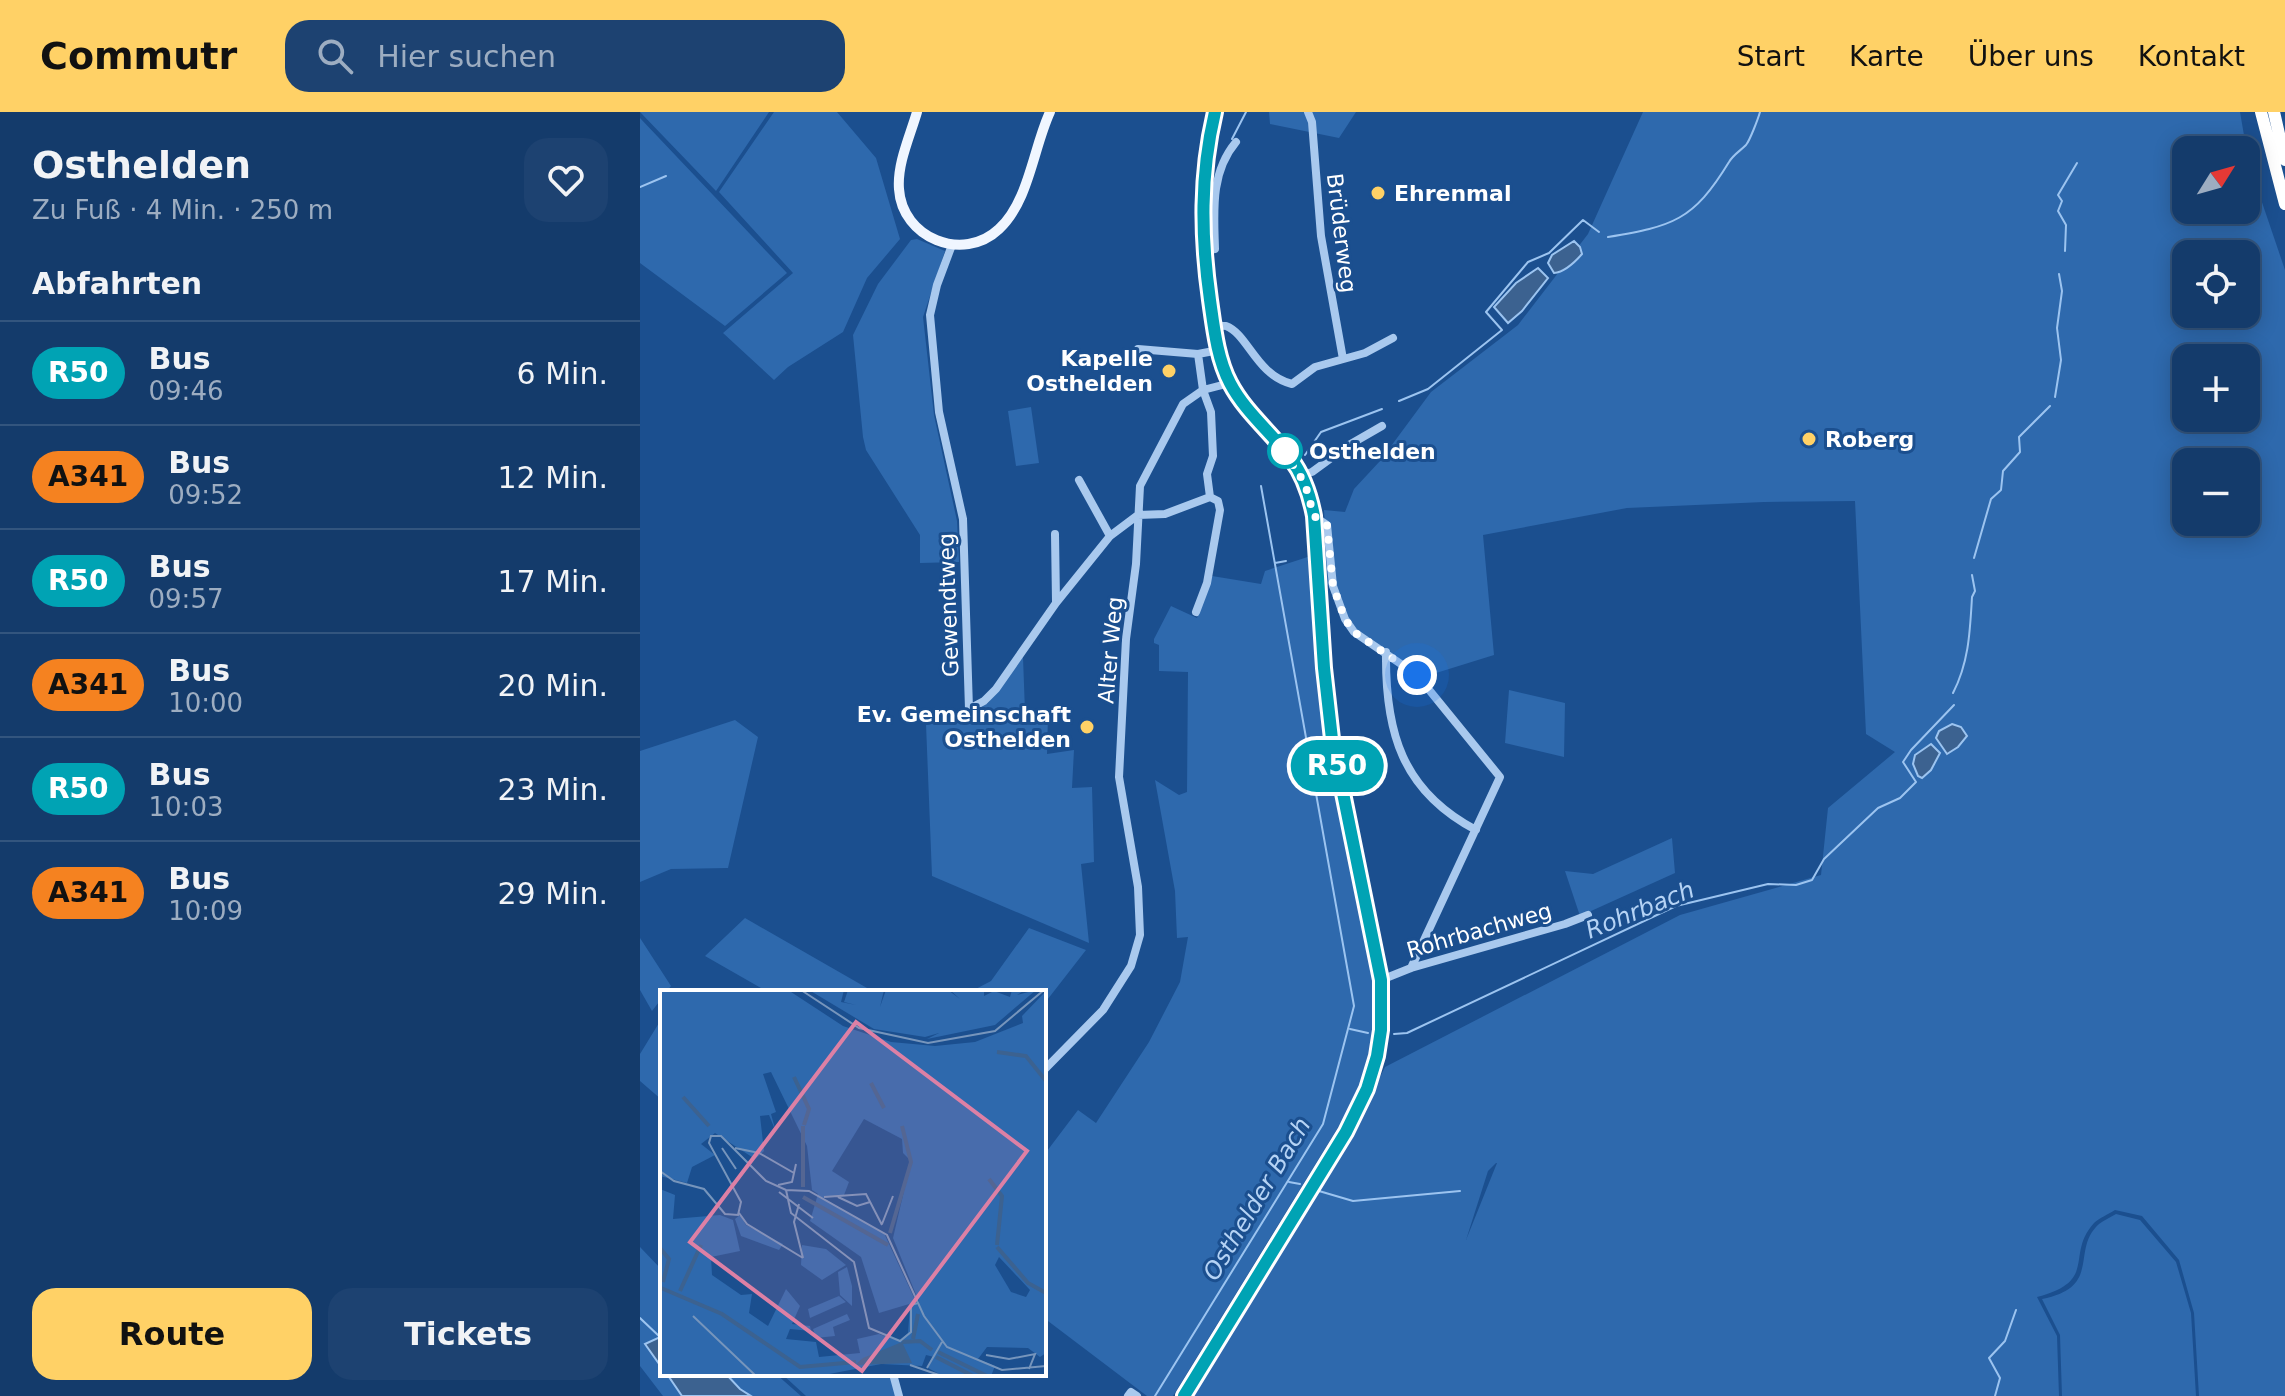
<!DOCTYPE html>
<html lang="de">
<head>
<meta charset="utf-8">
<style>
	:root { --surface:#143b6b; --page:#1d4271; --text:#f1f3f6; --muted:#9dadc1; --line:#33557e; --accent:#ffd166 }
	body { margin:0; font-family:"DejaVu Sans",sans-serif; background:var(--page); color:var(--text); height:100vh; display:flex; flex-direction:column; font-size:30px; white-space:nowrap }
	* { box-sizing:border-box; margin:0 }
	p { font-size:26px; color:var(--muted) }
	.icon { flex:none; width:44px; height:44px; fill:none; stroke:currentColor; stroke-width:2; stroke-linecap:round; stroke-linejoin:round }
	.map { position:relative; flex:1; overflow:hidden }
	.panel { display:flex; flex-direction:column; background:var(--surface); width:640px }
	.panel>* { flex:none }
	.badge { padding:0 16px; border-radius:26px; font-size:28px; line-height:52px }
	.needle { width:52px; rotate:53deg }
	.controls { position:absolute; left:1532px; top:24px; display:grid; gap:16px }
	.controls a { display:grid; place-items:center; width:88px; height:88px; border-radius:16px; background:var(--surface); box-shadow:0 4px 20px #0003,0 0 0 2px var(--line); font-size:40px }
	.you { position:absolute; width:40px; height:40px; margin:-20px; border:6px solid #fff; border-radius:50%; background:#1a73e8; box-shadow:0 0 0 12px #1a73e833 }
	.map>.badge { position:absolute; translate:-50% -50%; box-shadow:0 0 0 4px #fff }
	h2 { padding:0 32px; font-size:30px; line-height:72px }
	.round { display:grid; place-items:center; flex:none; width:84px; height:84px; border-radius:24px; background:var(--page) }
	.summary { display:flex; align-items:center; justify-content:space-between; height:136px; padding:0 32px }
	h1 { font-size:38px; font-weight:600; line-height:60px }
	.cta { display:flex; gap:16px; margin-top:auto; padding:16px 32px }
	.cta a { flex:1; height:92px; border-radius:24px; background:var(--accent); color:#111; font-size:32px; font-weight:600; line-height:92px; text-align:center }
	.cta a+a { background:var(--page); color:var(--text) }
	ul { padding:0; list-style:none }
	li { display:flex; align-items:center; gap:24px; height:104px; padding:0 32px; border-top:2px solid var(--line) }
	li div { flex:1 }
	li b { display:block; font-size:30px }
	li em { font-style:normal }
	li .badge { min-width:88px; font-weight:700; text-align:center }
	header { display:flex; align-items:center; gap:48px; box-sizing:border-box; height:112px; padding:0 40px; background:var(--accent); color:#111 }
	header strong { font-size:38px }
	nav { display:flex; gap:44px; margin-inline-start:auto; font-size:28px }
	.search { width:560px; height:72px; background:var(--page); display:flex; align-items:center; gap:20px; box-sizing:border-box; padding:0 28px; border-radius:24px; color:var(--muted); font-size:30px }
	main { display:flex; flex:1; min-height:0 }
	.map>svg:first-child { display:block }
	.green { fill:#2e69ad; fill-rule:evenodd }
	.water { fill:#3c6290; stroke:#9cc4f0; stroke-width:2 }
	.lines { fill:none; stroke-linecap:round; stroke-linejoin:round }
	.stream { stroke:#9cc4f0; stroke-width:2 }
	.minor { stroke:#a9c9ee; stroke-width:8 }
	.major { stroke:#f0f6ff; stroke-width:10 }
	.highway { stroke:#fff; stroke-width:12 }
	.line-casing { stroke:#fff; stroke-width:18 }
	.line { stroke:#00a3b4; stroke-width:12 }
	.walk { stroke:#fff; stroke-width:8; stroke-dasharray:0 14.4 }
	.poi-dot { fill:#ffd166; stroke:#1b4f8f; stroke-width:3 }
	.stop-dot { fill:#fff; stroke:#00a3b4; stroke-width:4 }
	.labels { text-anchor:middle; stroke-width:6; stroke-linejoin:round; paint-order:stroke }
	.poi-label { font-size:22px; font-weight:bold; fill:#fff; stroke:#1b4f8f; text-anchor:start }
	.street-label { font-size:22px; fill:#fff; stroke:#1b4f8f }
	.stop-label { font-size:22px; font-weight:bold; fill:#fff; stroke:#1b4f8f; text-anchor:start }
	.water-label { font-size:24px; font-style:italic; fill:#b5d3f5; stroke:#1b4f8f }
	.inset-river { fill:none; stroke:#3c6290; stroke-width:4 }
	.inset-road { fill:none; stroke:#7695bc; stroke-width:2 }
	.view { fill:#dd80a5; fill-opacity:0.15; stroke:#dd80a5; stroke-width:4 }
	.inset-edge { fill:none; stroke:#fff; stroke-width:4 }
</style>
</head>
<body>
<header>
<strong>Commutr</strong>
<div class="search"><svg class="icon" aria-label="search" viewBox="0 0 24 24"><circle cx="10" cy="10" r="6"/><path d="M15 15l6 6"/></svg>Hier suchen</div>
<nav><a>Start</a><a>Karte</a><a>Über uns</a><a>Kontakt</a></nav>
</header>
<main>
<section class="panel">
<div class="summary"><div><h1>Osthelden</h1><p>Zu Fuß · 4 Min. · 250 m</p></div><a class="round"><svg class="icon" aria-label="heart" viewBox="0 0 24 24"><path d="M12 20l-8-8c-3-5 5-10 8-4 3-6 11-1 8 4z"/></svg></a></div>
<h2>Abfahrten</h2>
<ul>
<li><span class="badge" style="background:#00a3b4;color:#fff">R50</span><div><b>Bus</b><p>09:46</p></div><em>6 Min.</em></li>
<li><span class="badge" style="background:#f58220;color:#111">A341</span><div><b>Bus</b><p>09:52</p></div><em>12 Min.</em></li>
<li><span class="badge" style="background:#00a3b4;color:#fff">R50</span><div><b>Bus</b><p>09:57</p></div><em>17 Min.</em></li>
<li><span class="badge" style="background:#f58220;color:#111">A341</span><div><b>Bus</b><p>10:00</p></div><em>20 Min.</em></li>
<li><span class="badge" style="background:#00a3b4;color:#fff">R50</span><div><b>Bus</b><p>10:03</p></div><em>23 Min.</em></li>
<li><span class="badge" style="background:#f58220;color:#111">A341</span><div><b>Bus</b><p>10:09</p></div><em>29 Min.</em></li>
</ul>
<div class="cta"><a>Route</a><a>Tickets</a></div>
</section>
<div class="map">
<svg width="1645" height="1284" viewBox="0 0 1645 1284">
	<rect width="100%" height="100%" fill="#1b4f8f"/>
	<path class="green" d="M0,0H129L76,79Z
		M134,0H197L236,46L260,127L227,166L203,220L148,255L134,268L83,221L153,161L79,80Z
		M629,0H716L699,26L630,12Z
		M1003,0H1600L1609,52L1645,158V1284H1559L1554,1201L1539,1148L1502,1104L1475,1098C1469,1102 1459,1106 1454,1111C1425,1143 1459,1169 1397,1185L1417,1224L1419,1284H551C611,1172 691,1070 745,955L1040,803L1181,763L1188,696L1255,640L1226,622L1215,389L1124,390L987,396L843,423L854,543L780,566L712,520L688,473L674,477L677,551L699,695L712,694L717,714L704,716L730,829L738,895L734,927L720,976L697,1017L533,1284H507L404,1206V1043L438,998L456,1011L509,930L540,870L548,825L537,826L535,779L515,668L539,683L547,680L548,560L519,559V533L514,531V527L531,494L557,506L572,464L621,472L625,459L686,439L684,398L705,400L714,377L740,349L791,280L878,213L948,122ZM1546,38H1606V98H1546ZM1546,142H1606V202H1546ZM1546,246H1606V306H1546ZM1546,350H1606V410H1546ZM856,1051H857L826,1128L848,1059Z
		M0,6L147,161L85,214L0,151Z
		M277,127L305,139L283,205L294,303L317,409L319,450L280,451V423L226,338L223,325L213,223L238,172L271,128Z
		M391,295L399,351L376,354L368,299Z
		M383,545L385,600L408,603L407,642L434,638L432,676L452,675L454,750L441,752L449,831L292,764L286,612L317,611L348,591Z
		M869,578L925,591L924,645L865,631Z
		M95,608L118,625L88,756L31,757L0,770V639Z
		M1032,726L1035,761L940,804L925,759L953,762Z
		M105,806L234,880H128L65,844Z
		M389,816L446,838L404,892V880H330L351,869Z
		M0,826L31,874L26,880H22V886L12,899L0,878Z
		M22,906V988L0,969V942Z
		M1476,1102L1500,1108L1536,1150L1551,1201L1556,1284H1422L1420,1223L1402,1187C1463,1175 1430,1138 1459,1112C1464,1108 1471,1105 1476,1102Z
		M0,1135L22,1158V1262H136L161,1284H23L0,1254Z
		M142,1262H250L256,1284H166Z"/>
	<path class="water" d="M934,129L940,135L942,142C935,150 924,160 914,161L908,151L912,143Z
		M898,156L908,166L882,199L868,211L854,195L876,171Z
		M1312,612L1321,615L1327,624L1318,635L1307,642L1296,626L1299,619Z
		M1291,632L1300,641L1291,658L1282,666L1278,664L1273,652L1275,643Z
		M20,1225L22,1226V1256L5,1232Z
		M27,1262H86L100,1277L111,1284H42Z"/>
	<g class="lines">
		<path class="stream" d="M592,27L606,0
			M0,75L26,64
			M968,125C1033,114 1053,109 1089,50C1093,43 1100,39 1106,33C1110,28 1118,7 1120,0
			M1425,139L1426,113L1418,99L1422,89L1418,83L1437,51
			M1415,285L1421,248L1417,216L1422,179L1419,162
			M759,289L788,277L862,218L846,200L888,150L909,141L943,108L959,120
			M665,343L681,320L742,297
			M1334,446L1351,387L1361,378L1363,359L1380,340L1379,325L1410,294
			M635,451L646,449
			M1313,581C1329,550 1330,519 1332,485L1335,479L1332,463
			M710,917L728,921
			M754,922L767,921L1036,794L1128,772L1156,773L1172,768L1184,747L1238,696L1260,686L1276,670L1263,650L1271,638L1314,593
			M649,1070L660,1072
			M679,1079L713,1089L820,1079
			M0,1206L20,1225
			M515,1284L683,1012L714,894L621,374
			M1355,1284L1360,1266L1349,1246L1365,1229L1376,1198"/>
		<path class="minor" d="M668,0L672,10L681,124L703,247
			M312,133L297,173L290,203L299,300L323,407L329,597L344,589L356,577L416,491L470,424L498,403L525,402L570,385
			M563,139L575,137C574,100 570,61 596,30
			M573,213C575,213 585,214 586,214C608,222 616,263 652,272L675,255L725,241L753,226
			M498,237L558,242L579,238
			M661,363L672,360L709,333L742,314
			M439,368L470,424
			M674,404L687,413L693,474L705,507L714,520L777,563L860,665L771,856
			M415,422L416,490
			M556,500L567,471L580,398L578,389L570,385L567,362L573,344L571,300L563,278L558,242
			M746,540C745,620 762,679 836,718
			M741,868L771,856L925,812L948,803
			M404,958L463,898L491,854L500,823L498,775L479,665L486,527L496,452L500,374L543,292L563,278L590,271
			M253,1262L259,1284
			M488,1284L491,1280L497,1284"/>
		<path class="major" d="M277,0C270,24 257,52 259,77C262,126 323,151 359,117C389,89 393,37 410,0
			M544,1284L706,1020L727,977L737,944L741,918V868L692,627L684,556L674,404C670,383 664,364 651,347C632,321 605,300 590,271C577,246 574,216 570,188C561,124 560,63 575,0"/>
		<path class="highway" d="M1621,0L1645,92
			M1634,0L1645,48"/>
	</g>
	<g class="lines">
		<g class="line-casing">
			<path id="line" d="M544,1284L706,1020L727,977L737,944L741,918V868L692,627L684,556L674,404C670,383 664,364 651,347C632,321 605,300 590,271C577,246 574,216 570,188C561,124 560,63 575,0"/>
		</g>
		<use href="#line" class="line"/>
		<path class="walk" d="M645,339L641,334L665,372L674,404L687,413L693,474L705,507L714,520L777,563"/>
	</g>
	<g class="poi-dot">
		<circle cx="738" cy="81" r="8"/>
		<circle cx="529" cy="259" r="8"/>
		<circle cx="1169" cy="327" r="8"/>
		<circle cx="447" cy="615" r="8"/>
	</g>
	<circle class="stop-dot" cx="645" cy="339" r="16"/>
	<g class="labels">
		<g class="poi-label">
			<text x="754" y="89">Ehrenmal</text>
			<text x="513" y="254" text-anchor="end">Kapelle<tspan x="513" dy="25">Osthelden</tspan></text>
			<text x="1185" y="335">Roberg</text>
			<text x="431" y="610" text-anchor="end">Ev. Gemeinschaft<tspan x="431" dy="25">Osthelden</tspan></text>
		</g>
		<g class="street-label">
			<text transform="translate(702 121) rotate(83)" y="8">Brüderweg</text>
			<text transform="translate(308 493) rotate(-92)" y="8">Gewendtweg</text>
			<text transform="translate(470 538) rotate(-85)" y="8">Alter Weg</text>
			<text transform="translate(839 818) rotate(-16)" y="8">Rohrbachweg</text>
		</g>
		<g class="stop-label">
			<text x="669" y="347">Osthelden</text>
		</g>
		<g class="water-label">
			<text transform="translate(1000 798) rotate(-22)" y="8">Rohrbach</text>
			<text transform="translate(617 1087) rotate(-59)" y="8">Osthelder Bach</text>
		</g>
	</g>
	<g transform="translate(20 878)">
		<rect width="386" height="386" fill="#1b4f8f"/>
		<path d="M0,0H128L183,36L231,52L275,56L315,52L363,33L362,26L386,1V363L380,367L368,358L327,357L318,369L335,376L331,386H283L268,378L274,367L266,365L262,376L221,374L159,386H0V199L15,205L13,229L60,225L73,230L80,261L51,267L52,285L81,305L92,304L89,323L108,336L126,299L140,316L132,334L150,336L151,341L130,339L126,349L156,352L159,367L200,363L197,349L219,344L239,351L248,343L250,316L259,312L233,248L251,171L243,163L242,149L204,129L172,181L189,192L184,205L163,208L224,243L256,312L219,323L201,267L150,231L158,204L152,200L147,156L111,82L103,84L116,122L111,124L116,142L109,125L100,126L104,161L95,169L55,143L41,154L55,165L32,177L27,193L0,186ZM339,267L370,300L366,307L351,302L335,275ZM149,0H184L181,12L196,15L184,12L188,0H224L220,17L226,0H288L300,9L290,0H324V6L334,1L350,7L352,0H365L357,5L376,0L335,35L267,49L279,43L265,47L214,39ZM80,225L86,235L123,254L119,260L81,246L75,229ZM142,255L166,259L186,275L162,290L141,275ZM187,277L192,296V316L180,305L178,282ZM179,306L186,312L150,328L148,319ZM187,324L190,330L173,337L175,346L156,348L153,339Z" fill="#2e69ad" fill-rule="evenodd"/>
		<path d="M242,352L252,373L195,375L203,368Z" fill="#3c6290"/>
		<path class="inset-river" d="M337,62L366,66L386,91M134,87L149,119L144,135M211,93L224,118M23,107L49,136M143,136V197M329,189L342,206L337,255M143,207L228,255M230,243L251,172L242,136M337,257L368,293L386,303M0,258L9,269L3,292M1,298L62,324L140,377L196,372M20,301L41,255M253,349L258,324M242,352L260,351L272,360M278,362L327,386M276,367L313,386"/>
		<path class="inset-road" d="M141,0L199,38L268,53L335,41L384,0M62,158L76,179M75,158L99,163L134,183M0,181L14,191L44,199L65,224L78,225L81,212L49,153L51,146H61L106,191L126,200L149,201L227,245L264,326L287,357L342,380L386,376M118,195L132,192L136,174M126,200L131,223L194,272L209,338L240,351L251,342V315L258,313M119,202L153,228M164,207L206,204L222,235M178,207L197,216L210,212M139,214L134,232L143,268M79,223L87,234L143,268M222,234L233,206M33,326L96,386M326,365L349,369L375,364L369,379M250,375L282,386M267,378L282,352"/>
		<path class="view" d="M196,32L367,161L202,381L30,252Z"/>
		<rect width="386" height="386" class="inset-edge"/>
	</g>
</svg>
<div class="controls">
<a><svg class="needle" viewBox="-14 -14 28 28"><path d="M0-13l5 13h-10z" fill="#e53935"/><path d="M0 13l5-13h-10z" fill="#9dadc1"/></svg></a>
<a><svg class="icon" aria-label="locate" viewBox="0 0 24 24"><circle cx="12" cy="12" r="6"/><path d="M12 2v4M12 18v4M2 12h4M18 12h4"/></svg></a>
<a>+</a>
<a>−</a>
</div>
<div class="you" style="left:777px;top:563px"></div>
<b class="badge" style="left:697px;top:654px;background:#00a3b4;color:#fff">R50</b>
</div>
</main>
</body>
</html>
